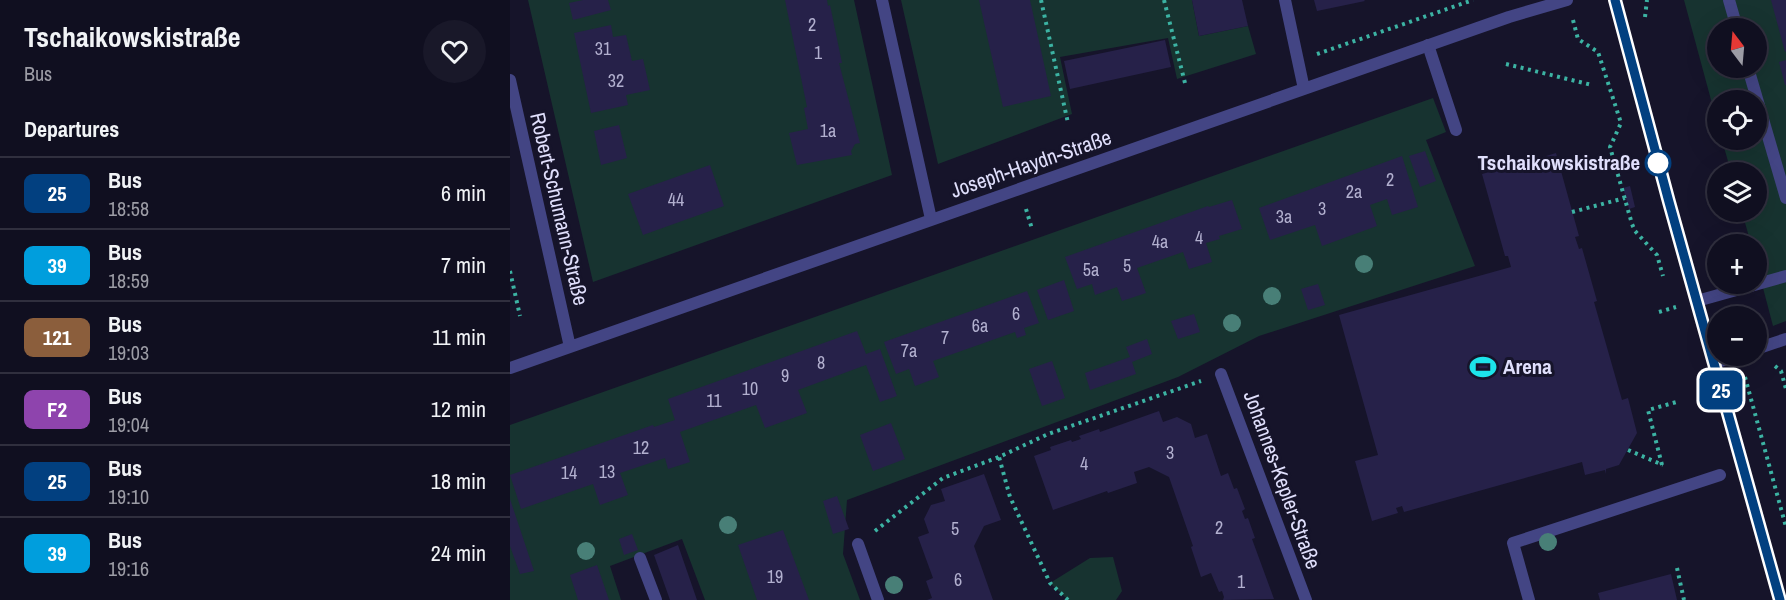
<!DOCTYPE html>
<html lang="en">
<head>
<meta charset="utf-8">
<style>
	:root { --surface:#100f20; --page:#191829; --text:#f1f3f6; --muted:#9c9ca5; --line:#302f3e }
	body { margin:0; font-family:"Archivo Narrow",sans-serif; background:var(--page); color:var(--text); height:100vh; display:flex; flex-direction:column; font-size:22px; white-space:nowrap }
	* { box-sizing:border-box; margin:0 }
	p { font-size:20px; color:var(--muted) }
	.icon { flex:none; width:33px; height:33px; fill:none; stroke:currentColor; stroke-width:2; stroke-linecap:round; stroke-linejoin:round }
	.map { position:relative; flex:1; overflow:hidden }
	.drawer { display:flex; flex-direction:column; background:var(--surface); width:510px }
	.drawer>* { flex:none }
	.badge { padding:0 12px; border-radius:9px; font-size:21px; line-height:39px }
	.needle { width:39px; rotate:344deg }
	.buttons { position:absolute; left:1197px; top:18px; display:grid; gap:12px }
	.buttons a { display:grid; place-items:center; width:60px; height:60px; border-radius:50%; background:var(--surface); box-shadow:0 6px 24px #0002,0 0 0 2px var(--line); font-size:30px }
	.map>.badge { position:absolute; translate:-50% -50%; box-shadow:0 0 0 3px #fff }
	h2 { padding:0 24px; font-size:22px; line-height:54px }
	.round { display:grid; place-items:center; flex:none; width:63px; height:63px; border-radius:32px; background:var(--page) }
	.head { display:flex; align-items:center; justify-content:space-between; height:102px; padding:0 24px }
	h1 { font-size:28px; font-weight:700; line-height:45px }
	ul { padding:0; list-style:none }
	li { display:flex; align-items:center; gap:18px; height:72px; padding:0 24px; border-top:2px solid var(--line) }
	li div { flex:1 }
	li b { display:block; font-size:22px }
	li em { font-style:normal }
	li .badge { min-width:66px; font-weight:700; text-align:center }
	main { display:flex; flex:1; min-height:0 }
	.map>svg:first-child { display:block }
	.green { fill:#173330; fill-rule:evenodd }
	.building { fill:#262149 }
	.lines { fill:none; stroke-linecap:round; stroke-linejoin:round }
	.path { stroke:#3cb3a3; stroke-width:4; stroke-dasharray:3 4.5; stroke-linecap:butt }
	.service { stroke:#434584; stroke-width:12 }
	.minor { stroke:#434584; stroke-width:12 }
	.tertiary { stroke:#434584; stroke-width:12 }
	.tree { fill:#487f77 }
	.line-casing { stroke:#fff; stroke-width:14 }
	.line { stroke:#024080; stroke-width:9 }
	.stop-dot { fill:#fff; stroke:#024080; stroke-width:3 }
	.labels { text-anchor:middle; stroke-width:6; stroke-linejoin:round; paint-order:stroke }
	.number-label { font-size:18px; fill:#b2b0cf }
	.stop-label { font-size:21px; font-weight:bold; fill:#e0dffc; stroke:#16142a; text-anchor:end }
	.street-label { font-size:21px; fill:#e0dffc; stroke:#16142a }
	.poi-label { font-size:21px; font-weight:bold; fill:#e0dffc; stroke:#16142a; text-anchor:start }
</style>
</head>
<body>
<main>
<section class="drawer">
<div class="head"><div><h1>Tschaikowskistraße</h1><p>Bus</p></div><a class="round"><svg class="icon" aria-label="heart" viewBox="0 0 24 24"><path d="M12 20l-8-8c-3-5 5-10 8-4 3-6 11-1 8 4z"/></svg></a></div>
<h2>Departures</h2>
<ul>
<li><span class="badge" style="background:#024080;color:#fff">25</span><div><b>Bus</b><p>18:58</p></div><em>6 min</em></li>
<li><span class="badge" style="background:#009edd;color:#fff">39</span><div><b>Bus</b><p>18:59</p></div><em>7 min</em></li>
<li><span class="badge" style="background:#8b5e3c;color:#fff">121</span><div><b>Bus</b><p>19:03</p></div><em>11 min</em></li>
<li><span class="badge" style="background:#8e44ad;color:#fff">F2</span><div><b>Bus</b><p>19:04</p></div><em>12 min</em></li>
<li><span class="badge" style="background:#024080;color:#fff">25</span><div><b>Bus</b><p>19:10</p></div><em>18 min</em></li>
<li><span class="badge" style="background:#009edd;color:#fff">39</span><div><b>Bus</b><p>19:16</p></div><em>24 min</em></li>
</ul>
</section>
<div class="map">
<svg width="1276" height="600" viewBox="0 0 1276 600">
	<rect width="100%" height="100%" fill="#16142a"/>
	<path class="green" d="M18,0H344L382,175L83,282Z
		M391,0H682L689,36L738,26L746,54L667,79L658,38L550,57L562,114L428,164Z
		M1174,0H1276V321L1263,326L1247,265L1246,244H1241L1232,212H1246V172H1221L1212,140H1246V100H1208L1207,122ZM1208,28H1246V68H1208Z
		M923,98L936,132L916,140L965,266L749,336L668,377L337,500L333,554L350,600H195L172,539L100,566L111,600H0V425Z
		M603,557L612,591L606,600H558L540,583L580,558Z"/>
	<path class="building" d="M73,0H98L101,10L63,20L59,3Z
		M275,0H317L318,6L320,5L332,63H329L350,143L345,144L341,151L342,155L287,165L279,133L298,129L294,108L297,107Z
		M469,0H520L541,96L493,107Z
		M682,0H732L738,26L689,36Z
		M804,0H854L855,1L807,11Z
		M1261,0H1276V51L1275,52Z
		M101,25L103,37L116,35L122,61L133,59L140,90L116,95L118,105L81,113L64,33Z
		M655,40L661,67L560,89L554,61Z
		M1276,60V85H1275L1269,62Z
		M109,125L117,158L91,165L84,131Z
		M915,151L926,181L910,187L899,156Z
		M1046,153L1069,236L1065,237L1069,249L1072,248L1087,301L1084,302L1112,400L1118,398L1127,433L1109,465L1096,469V474L1095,470L1075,475L1072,462L894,512L892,506L886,508L888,513L862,521L845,461L868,455L829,315L1001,267L998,256H995L972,174L1005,165V167L1014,165L1013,163Z
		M892,156L908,207L882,215L877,199L860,205L867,226L812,246L805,225L760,240L749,208Z
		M200,165L214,206L133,235L118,194Z
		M1120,186L1125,207L1119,209L1113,188Z
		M722,200L732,229L709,236L710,239L696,243L702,262L679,269L673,252L627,268L636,293L612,301L607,287L585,295L582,284L567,289L555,257L698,206L699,207Z
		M554,280L564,311L538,320L527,290Z
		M808,284L815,305L798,310L791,289Z
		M517,291L529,323L514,328L516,335L507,338L505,332L423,361L429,377L405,386L399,369L386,374L374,342Z
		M684,314L690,332L668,339L661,321Z
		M347,331L356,354L370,349L387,396L370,402L356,365L288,390L297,413L255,428L246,405L170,432L180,462L158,469L155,458L110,473L118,495L90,505L83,484L11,509L0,475L143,425L144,427L165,420L158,399Z
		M637,339L642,354L622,362L626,374L580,390L575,373L620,357L616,347Z
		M542,361L555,398L532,406L519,369Z
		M649,411L653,422L667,417L681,424L685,438L697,434L711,476L718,473L724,489L727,488L735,509L732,511L735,519L738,518L745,538L742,539L764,599L713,600L714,597L712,591L709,592L701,573L691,577L681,547L683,546L659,477L639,467L624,472L627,483L598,493L597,491L543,510L524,456L541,450L540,447L561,440L562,442L571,439L569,436L589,429L590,432Z
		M381,423L395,459L363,471L350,435Z
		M474,474L491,520L474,526L464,546L483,600H417L422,598L416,581L423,578L408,537L419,533L414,519L421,505L435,501L431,489Z
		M327,496L339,529L323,534L313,501Z
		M0,499L24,571L10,574L0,546Z
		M273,530L299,600H247L228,545Z
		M122,534L128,550L114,555L109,539Z
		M168,545L187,600H160L144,555Z
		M87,565L99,600H68L60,575Z
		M1161,574L1167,600H1090L1088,593Z"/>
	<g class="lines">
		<path class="path" d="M531,0L558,123
			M654,0L675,83
			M1135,17L1137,0
			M1063,20L1068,39L1088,52L1111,123L1100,147L1122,224L1125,231L1147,255L1153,276
			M807,54L963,0
			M996,64L1082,85
			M516,209L522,229
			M1062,212L1115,198
			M0,271L10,316
			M1149,312L1166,307
			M1265,366L1271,371L1276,389
			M1235,377L1276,527
			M1118,450L1153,465
			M1152,465L1138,410L1170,401
			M365,531L433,478L489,457
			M1167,568L1174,600
			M558,600L540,583L500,497L489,457L538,434L691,381"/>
		<path class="service" d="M1219,0L1227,28
			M918,45L946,130
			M1238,68L1276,198
			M1187,301L1276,276
			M1246,349L1276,339
			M1204,363L1227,356
			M130,558L146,600
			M1019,600L1003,543L1210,475"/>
		<path class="minor" d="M372,0L421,219
			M775,0L794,89
			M0,80L60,347
			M0,368L999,17L1057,0
			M711,374L796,600
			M348,544L368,600"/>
		<path class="tertiary" d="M1105,0L1159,202L1270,600"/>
	</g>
	<g class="tree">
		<circle cx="854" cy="264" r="9"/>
		<circle cx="762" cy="296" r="9"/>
		<circle cx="722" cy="323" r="9"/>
		<circle cx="218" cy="525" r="9"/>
		<circle cx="1038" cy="542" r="9"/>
		<circle cx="76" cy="551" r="9"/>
		<circle cx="384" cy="585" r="9"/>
	</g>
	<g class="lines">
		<g class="line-casing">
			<path id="line" d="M1105,0L1159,202L1270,600"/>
		</g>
		<use href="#line" class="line"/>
	</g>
	<defs>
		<g id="stadium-bare" transform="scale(2.07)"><path d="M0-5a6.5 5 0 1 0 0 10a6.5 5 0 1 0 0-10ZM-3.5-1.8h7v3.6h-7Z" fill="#1de4ea" stroke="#16142a" stroke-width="2.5" paint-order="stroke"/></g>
	</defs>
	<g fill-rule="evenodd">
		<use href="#stadium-bare" x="973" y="367"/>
	</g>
	<circle class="stop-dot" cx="1148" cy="163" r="12"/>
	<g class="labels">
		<g class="number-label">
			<text x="302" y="31">2</text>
			<text x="93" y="55">31</text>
			<text x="308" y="59">1</text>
			<text x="106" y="87">32</text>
			<text x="318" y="137">1a</text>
			<text x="880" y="186">2</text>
			<text x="844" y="198">2a</text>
			<text x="166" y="206">44</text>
			<text x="812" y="215">3</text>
			<text x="774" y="223">3a</text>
			<text x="689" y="244">4</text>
			<text x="650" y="248">4a</text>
			<text x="617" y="272">5</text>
			<text x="581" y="276">5a</text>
			<text x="506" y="320">6</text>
			<text x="470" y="332">6a</text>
			<text x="435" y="344">7</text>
			<text x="399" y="357">7a</text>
			<text x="311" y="369">8</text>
			<text x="275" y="382">9</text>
			<text x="240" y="395">10</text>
			<text x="204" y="407">11</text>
			<text x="131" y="454">12</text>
			<text x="660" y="459">3</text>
			<text x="574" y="470">4</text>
			<text x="97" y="478">13</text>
			<text x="59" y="479">14</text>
			<text x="709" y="534">2</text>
			<text x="445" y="535">5</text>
			<text x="265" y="583">19</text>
			<text x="448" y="586">6</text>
			<text x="731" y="588">1</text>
		</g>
		<g class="stop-label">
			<text x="1130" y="170">Tschaikowskistraße</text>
		</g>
		<g class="street-label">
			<text transform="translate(521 164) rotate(-19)" y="7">Joseph-Haydn-Straße</text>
			<text transform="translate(49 209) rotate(77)" y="7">Robert-Schumann-Straße</text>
			<text transform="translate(772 480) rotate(70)" y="7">Johannes-Kepler-Straße</text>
		</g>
		<g class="poi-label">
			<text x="993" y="374">Arena</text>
		</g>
	</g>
</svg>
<div class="buttons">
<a><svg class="needle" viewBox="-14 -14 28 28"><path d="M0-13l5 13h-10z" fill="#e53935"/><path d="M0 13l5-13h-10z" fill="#9c9ca5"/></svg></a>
<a><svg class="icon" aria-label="locate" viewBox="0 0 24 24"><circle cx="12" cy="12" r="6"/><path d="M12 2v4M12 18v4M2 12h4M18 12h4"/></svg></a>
<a><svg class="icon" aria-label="layers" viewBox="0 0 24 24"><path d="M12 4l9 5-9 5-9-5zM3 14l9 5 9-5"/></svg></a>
<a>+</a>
<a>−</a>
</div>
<b class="badge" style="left:1211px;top:390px;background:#024080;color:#fff">25</b>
</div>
</main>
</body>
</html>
